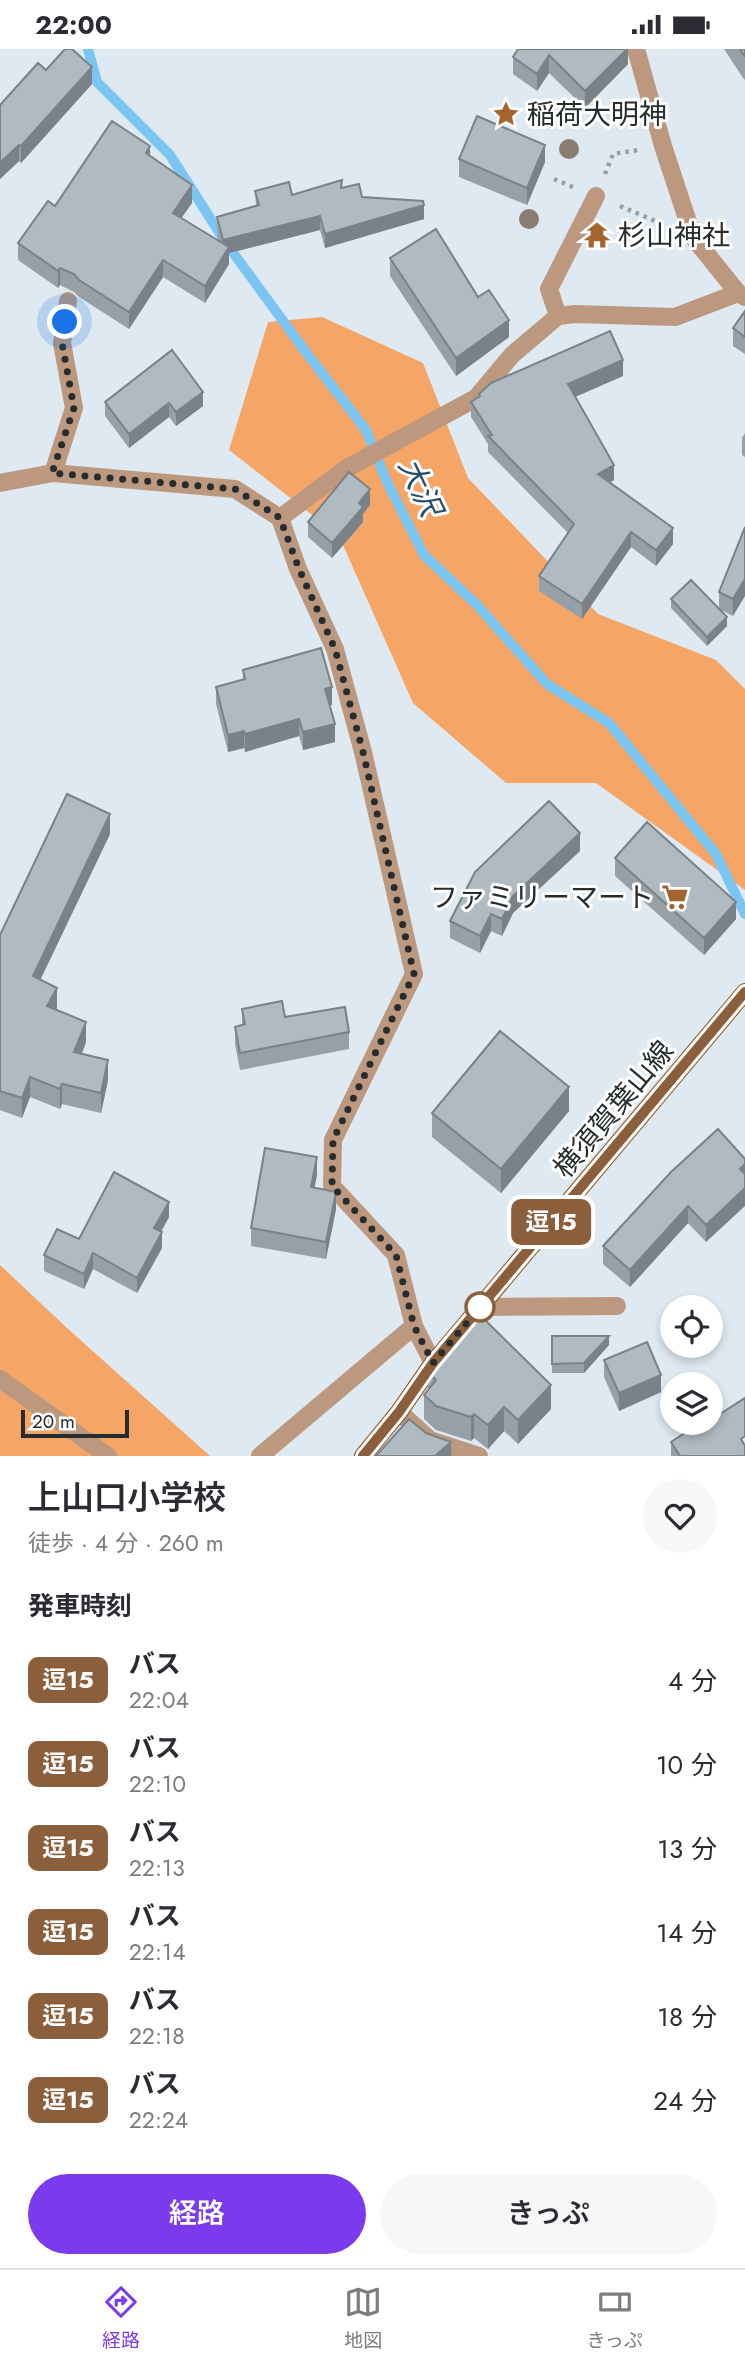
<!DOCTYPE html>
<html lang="ja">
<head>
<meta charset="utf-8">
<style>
	:root { --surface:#fff; --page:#f7f7f7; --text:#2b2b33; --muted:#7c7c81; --line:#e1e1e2; --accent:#7c3aed }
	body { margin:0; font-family:Jost,"Noto Sans JP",sans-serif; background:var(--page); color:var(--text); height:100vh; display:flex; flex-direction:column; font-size:26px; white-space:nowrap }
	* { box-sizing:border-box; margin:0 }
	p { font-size:23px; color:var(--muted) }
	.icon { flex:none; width:38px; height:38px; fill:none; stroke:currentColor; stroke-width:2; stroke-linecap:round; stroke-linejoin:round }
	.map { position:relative; height:1407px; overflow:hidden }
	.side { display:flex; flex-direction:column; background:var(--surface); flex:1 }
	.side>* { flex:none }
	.badge { padding:0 14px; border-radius:10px; font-size:24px; line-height:46px }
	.buttons { position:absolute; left:660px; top:1246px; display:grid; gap:14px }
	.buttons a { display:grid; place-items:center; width:63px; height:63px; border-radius:50%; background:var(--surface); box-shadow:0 4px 10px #0003; font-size:35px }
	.scale { position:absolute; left:21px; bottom:18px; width:108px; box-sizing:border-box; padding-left:7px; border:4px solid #272c2f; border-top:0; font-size:19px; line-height:24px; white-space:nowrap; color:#272c2f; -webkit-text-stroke:5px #fff; paint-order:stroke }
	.you { position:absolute; width:35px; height:35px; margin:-18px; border:5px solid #fff; border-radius:50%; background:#1a73e8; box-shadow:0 0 0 10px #1a73e833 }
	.map>.badge { position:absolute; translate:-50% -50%; box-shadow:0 0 0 4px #fff }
	h2 { padding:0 28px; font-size:26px; line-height:63px }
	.round { display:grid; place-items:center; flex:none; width:74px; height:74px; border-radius:37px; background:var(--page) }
	.headline { display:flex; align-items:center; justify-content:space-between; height:119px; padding:0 28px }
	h1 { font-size:33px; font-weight:600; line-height:52px }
	.button { display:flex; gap:14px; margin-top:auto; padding:14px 28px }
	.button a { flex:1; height:80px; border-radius:42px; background:var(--accent); color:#fff; font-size:28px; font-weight:600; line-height:80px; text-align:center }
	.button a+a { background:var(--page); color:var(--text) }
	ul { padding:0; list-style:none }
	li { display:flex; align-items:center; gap:21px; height:84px; padding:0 28px }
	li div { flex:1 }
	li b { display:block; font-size:26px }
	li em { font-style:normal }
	li .badge { min-width:77px; font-weight:700; text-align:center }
	.status { display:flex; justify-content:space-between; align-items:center; height:49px; padding:0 35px; background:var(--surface); direction:ltr }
	.status svg { height:19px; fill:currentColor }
	.menu { display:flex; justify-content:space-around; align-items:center; height:98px; border-top:2px solid var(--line); background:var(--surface); font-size:19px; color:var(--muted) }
	.menu a { display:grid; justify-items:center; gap:4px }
	.menu .selected { color:var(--accent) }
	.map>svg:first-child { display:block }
	.forest { fill:#f5a566 }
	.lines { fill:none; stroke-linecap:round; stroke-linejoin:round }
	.stream { stroke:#7ac5f2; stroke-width:10 }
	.path { stroke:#969fa5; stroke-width:4.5; stroke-dasharray:3.5 5; stroke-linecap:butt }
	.minor { stroke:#bb987e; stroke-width:18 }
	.major { stroke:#90531c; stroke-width:18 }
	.tree { fill:#897d71 }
	.wall { fill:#96a0a6 }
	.shaded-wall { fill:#7a8287 }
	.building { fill:#afbac1; stroke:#7a8287; stroke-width:2 }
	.line-casing { stroke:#fff; stroke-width:16 }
	.line { stroke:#8b5e3c; stroke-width:10 }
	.walk { stroke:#272c2f; stroke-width:7; stroke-dasharray:0 12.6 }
	.stop-dot { fill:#fff; stroke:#8b5e3c; stroke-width:3.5 }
	.labels { text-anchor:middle; stroke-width:6; stroke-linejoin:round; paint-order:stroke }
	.poi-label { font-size:28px; fill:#272c2f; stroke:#fff; text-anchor:start }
	.street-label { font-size:28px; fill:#272c2f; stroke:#fff }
	.water-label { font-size:30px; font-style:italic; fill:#254f67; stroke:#fff }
</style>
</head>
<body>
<div class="status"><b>22:00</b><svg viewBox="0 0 49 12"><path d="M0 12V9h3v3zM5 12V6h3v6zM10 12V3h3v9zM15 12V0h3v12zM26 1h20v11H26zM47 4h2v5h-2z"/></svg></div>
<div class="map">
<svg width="745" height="1407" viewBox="0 0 745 1407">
	<rect width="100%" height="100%" fill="#dee9f1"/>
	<path class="forest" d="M322,268L423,314L468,429L598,565L716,611L745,640V841L596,734H506L413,654L339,487L229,401L268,273Z
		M0,1216L67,1279L210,1407H0Z"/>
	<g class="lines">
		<path class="stream" d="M88,0L97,33L170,106L226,194L308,306L366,381L387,433L424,506L477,556L547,635L609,674L716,805L745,865"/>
		<path class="path" d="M605,125L613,105L638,101
			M554,130L573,138
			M620,157L660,174"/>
		<path class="minor" d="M636,0L663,97L693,188L738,244L745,248
			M558,267L549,240L596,147
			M53,424L74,359L62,294L68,252
			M0,434L53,424L235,440L280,469L298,520L335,600L363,703L414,925L333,1091L332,1137L396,1206L414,1277L433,1314
			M280,469L347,419L476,349L512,306L558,267L575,265L675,268L738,244
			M480,1258L617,1257
			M0,1330L108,1407
			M399,1363L430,1391L479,1407
			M260,1407L414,1277"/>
		<path class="major" d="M363,1407L399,1363L433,1314L745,943"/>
	</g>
	<g class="tree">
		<circle cx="569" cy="100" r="10"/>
		<circle cx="529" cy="170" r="10"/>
	</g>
	<path class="wall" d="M628,0V15L585,59L549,24L537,42L513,25V8Z
		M724,0H745V31L743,29Z
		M46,21L92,35L21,114L19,112L0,130Z
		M150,107L192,154L181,169L219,192L217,182V168L256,157L255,142L292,146L342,139L362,148L424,170L325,199L320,181L229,204V215L205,254L163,228L129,280L79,248L74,243L60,236L58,239L18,211V194L55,157Z
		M459,110L545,113L527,156L459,128Z
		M390,209L478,248L509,288L456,327L390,227Z
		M745,262V305L733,297V279Z
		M172,301L203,357L176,377L169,368L129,399L105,367V353Z
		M623,327L575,348L614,431L610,433L673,495L656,517L631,498L582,570L539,542V527L568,484L488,403V395L471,368V353L479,348V345Z
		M745,384V408L742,406V389Z
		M370,456L363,465V473L332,509L308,488V473Z
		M745,478L733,567L721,561L727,577L707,597L671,559V550L719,560V543Z
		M243,621L332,656H330L335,693L303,701L299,687L245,703L244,699L228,703L216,655V638L243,631Z
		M110,785L40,931L57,959L56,961L86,993L82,1005L108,1031L101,1064L62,1055L60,1060L30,1048L22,1069L0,1061V886Z
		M580,802L513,864L502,887L491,882L480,904L450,889V872Z
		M615,809L736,870L704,906L615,827Z
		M242,960L285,968L349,983V1000L240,1021L235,995V978L242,976Z
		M569,1062L501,1144L432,1088V1064Z
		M745,1110L706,1193L688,1174L630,1238L603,1215V1197Z
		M317,1126L314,1139L336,1160L326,1210L251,1197V1179Z
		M169,1168L161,1183L162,1199L137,1244L93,1220L84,1240L44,1222V1206L79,1190Z
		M552,1287L609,1296L584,1324H552Z
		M604,1311L661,1343L619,1362L604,1328Z
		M428,1323L551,1360L518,1395L504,1382L488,1400L474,1389L471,1392L436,1381L424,1370V1346L428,1341Z
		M671,1393L745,1407H671Z"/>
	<path class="shaded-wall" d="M627,0H628V15L585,59V42Z
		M549,6V24L537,42V25Z
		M92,18V35L21,114V97Z
		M19,96V112L0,130V114Z
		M545,96V113L527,156V139Z
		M150,97V114L146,104Z
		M192,136V154L173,181V164Z
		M424,156V170L325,199V185Z
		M320,167V181L229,204V215L205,254V237L223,205V191Z
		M163,211V228L129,280V263Z
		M60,219V236L58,239V222Z
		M509,271V288L456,327V309Z
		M623,311V327L568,351V335Z
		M203,343V357L176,377V363Z
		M169,354V368L129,399V385Z
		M614,416V431L598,440V425Z
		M370,440V456L363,465V473L332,509V494L359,454Z
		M673,479V495L656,517V501Z
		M631,483V498L582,570V555Z
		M745,530V547L733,567V550Z
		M727,568V577L707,597V588Z
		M332,638V656L325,657V640Z
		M299,670V687L245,703V685Z
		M335,675V693L303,701V683Z
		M244,682V699L228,703V686Z
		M110,765V785L33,946V927Z
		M580,784V802L513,864L502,887V870L513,847Z
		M736,853V870L704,906V889Z
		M491,865V882L480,904V887Z
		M57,939V959L47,977V957Z
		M86,973V993L74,1023V1003Z
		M108,1011V1031L101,1064V1044Z
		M30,1028V1048L22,1069V1049Z
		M62,1035V1055L60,1060V1040Z
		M569,1038V1062L501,1144V1120Z
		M317,1108V1126L311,1156V1138Z
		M745,1115V1132L740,1120Z
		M745,1139V1157L706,1193V1176Z
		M336,1143V1160L326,1210V1193Z
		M169,1153V1168L154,1195V1179Z
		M688,1157V1174L630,1238V1221Z
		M162,1183V1199L137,1244V1229Z
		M93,1204V1220L84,1240V1225Z
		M609,1287V1296L584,1324V1314Z
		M661,1326V1343L619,1362V1344Z
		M551,1336V1360L518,1395V1371Z
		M504,1358V1382L488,1400V1376Z
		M474,1365V1389L471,1392V1368Z
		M451,1393V1407H435Z"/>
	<path class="building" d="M65,0H72L92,18L21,97L19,96L0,114V56L38,14L46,21Z
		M518,0H627L585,42L549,6L537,25L513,8Z
		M740,0H745V7L743,5Z
		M477,67L545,96L527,139L459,110Z
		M112,72L150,97L146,104L192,136L173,164L229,198L205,237L163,211L129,263L79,231L74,225L60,219L58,222L18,194L48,152L55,157Z
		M342,131L341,139L359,135L362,148L423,152L424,156L325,185L320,167L223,191L217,168L259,156L255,142L289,133L292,146Z
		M436,180L478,248L489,241L509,271L456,309L390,209Z
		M745,262V288L733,279Z
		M610,282L623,311L568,335L614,416L598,425L673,479L656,501L631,483L582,555L539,527L574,475L488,387L492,386L471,353L480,347L479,345L491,334Z
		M172,301L203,343L176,363L169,354L129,385L105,353Z
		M349,423L370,440L359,454L363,458L332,494L308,473Z
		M745,478V530L733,550L719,543Z
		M691,531L727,568L707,588L671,550Z
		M321,599L332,638L325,640L335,675L303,683L299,670L245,685L244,682L228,686L216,638L245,630L243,621Z
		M67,745L110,765L33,927L57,939L47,957L86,973L74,1003L108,1011L101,1044L62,1035L60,1040L30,1028L22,1049L0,1042V886Z
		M549,752L580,784L513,847L502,870L491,865L480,887L450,872L475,823Z
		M647,773L736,853L704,889L615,809Z
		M282,952L285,968L345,958L349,983L240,1004L235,978L245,975L242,960Z
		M500,982L569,1038L501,1120L432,1064Z
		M718,1080L745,1110V1115L740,1120L745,1125V1139L706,1176L688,1157L630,1221L603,1197L671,1123Z
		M265,1099L317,1108L311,1138L336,1143L326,1193L251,1179Z
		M114,1123L169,1153L154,1179L162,1183L137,1229L93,1204L84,1225L44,1206L57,1180L79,1190Z
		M480,1266L551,1336L518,1371L504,1358L488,1376L474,1365L471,1368L436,1357L424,1346L436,1331L428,1323Z
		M552,1287H609L584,1314L552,1315Z
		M647,1293L661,1326L619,1344L604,1311Z
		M745,1349V1387L741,1390L745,1397V1406L743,1407H680L671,1393L700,1374H710V1367L718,1362L720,1365Z
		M409,1370L426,1384L451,1393L435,1407H376Z"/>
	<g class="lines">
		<g class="line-casing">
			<path id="line" d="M363,1407L399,1363L433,1314L745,943"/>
		</g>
		<use href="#line" class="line"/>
		<path class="walk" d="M65,273L62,294L74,359L52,424L235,440L280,469L299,520L335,600L363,703L414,925L333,1091L332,1137L396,1206L414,1277L433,1314L480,1258"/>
	</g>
	<defs>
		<g id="sight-bare" transform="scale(2.1)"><path d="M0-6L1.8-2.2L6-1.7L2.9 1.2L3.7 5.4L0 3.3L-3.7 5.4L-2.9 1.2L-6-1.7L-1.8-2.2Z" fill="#a4642d" stroke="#fff" stroke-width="2.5" paint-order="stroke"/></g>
		<g id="temple-bare" transform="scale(2.1)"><path d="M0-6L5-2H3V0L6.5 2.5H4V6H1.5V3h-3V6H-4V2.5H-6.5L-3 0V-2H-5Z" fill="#a4642d" stroke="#fff" stroke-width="2.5" paint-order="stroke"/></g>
		<g id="supermarket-bare" transform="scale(2.1)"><path d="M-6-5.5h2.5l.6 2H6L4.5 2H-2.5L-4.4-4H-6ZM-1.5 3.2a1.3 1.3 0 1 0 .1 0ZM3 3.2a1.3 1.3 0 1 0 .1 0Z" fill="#a4642d" stroke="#fff" stroke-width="2.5" paint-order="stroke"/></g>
	</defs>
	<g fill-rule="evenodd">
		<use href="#sight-bare" x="506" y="65"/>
		<use href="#temple-bare" x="597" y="186"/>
		<use href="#supermarket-bare" x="675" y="848"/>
	</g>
	<circle class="stop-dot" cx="480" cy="1258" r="14"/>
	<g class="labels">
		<g class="poi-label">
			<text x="527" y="75">稲荷大明神</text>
			<text x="618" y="196">杉山神社</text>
			<text x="654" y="858" text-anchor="end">ファミリーマート</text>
		</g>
		<g class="street-label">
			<text transform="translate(613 1060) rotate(-50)" y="10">横須賀葉山線</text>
		</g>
		<g class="water-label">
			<text transform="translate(420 438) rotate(65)" y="10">大沢</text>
		</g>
	</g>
</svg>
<div class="buttons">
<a><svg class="icon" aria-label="locate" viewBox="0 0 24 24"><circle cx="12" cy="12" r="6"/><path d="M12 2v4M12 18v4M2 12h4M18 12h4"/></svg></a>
<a><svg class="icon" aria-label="layers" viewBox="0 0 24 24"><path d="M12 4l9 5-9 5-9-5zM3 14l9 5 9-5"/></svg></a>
</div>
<div class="scale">20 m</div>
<div class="you" style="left:65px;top:273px"></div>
<b class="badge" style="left:551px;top:1173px;background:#8b5e3c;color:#fff">逗15</b>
</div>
<section class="side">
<div class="headline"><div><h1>上山口小学校</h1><p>徒歩 · 4 分 · 260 m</p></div><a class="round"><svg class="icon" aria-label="heart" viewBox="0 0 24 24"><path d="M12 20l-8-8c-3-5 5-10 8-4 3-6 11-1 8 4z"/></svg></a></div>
<h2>発車時刻</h2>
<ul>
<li><span class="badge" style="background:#8b5e3c;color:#fff">逗15</span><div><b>バス</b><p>22:04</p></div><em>4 分</em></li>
<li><span class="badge" style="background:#8b5e3c;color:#fff">逗15</span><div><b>バス</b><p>22:10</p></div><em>10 分</em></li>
<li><span class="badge" style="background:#8b5e3c;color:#fff">逗15</span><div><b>バス</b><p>22:13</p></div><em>13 分</em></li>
<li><span class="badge" style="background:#8b5e3c;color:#fff">逗15</span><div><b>バス</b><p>22:14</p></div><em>14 分</em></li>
<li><span class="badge" style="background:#8b5e3c;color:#fff">逗15</span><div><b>バス</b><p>22:18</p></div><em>18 分</em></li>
<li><span class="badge" style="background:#8b5e3c;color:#fff">逗15</span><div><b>バス</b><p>22:24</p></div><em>24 分</em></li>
</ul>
<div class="button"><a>経路</a><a>きっぷ</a></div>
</section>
<nav class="menu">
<a class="selected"><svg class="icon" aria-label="directions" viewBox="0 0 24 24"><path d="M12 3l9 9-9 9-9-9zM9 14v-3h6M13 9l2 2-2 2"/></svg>経路</a>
<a><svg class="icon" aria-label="map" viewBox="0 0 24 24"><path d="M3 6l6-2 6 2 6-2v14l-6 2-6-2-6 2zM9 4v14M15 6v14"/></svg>地図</a>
<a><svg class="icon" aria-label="tickets" viewBox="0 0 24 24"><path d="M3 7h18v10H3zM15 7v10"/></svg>きっぷ</a>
</nav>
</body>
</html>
